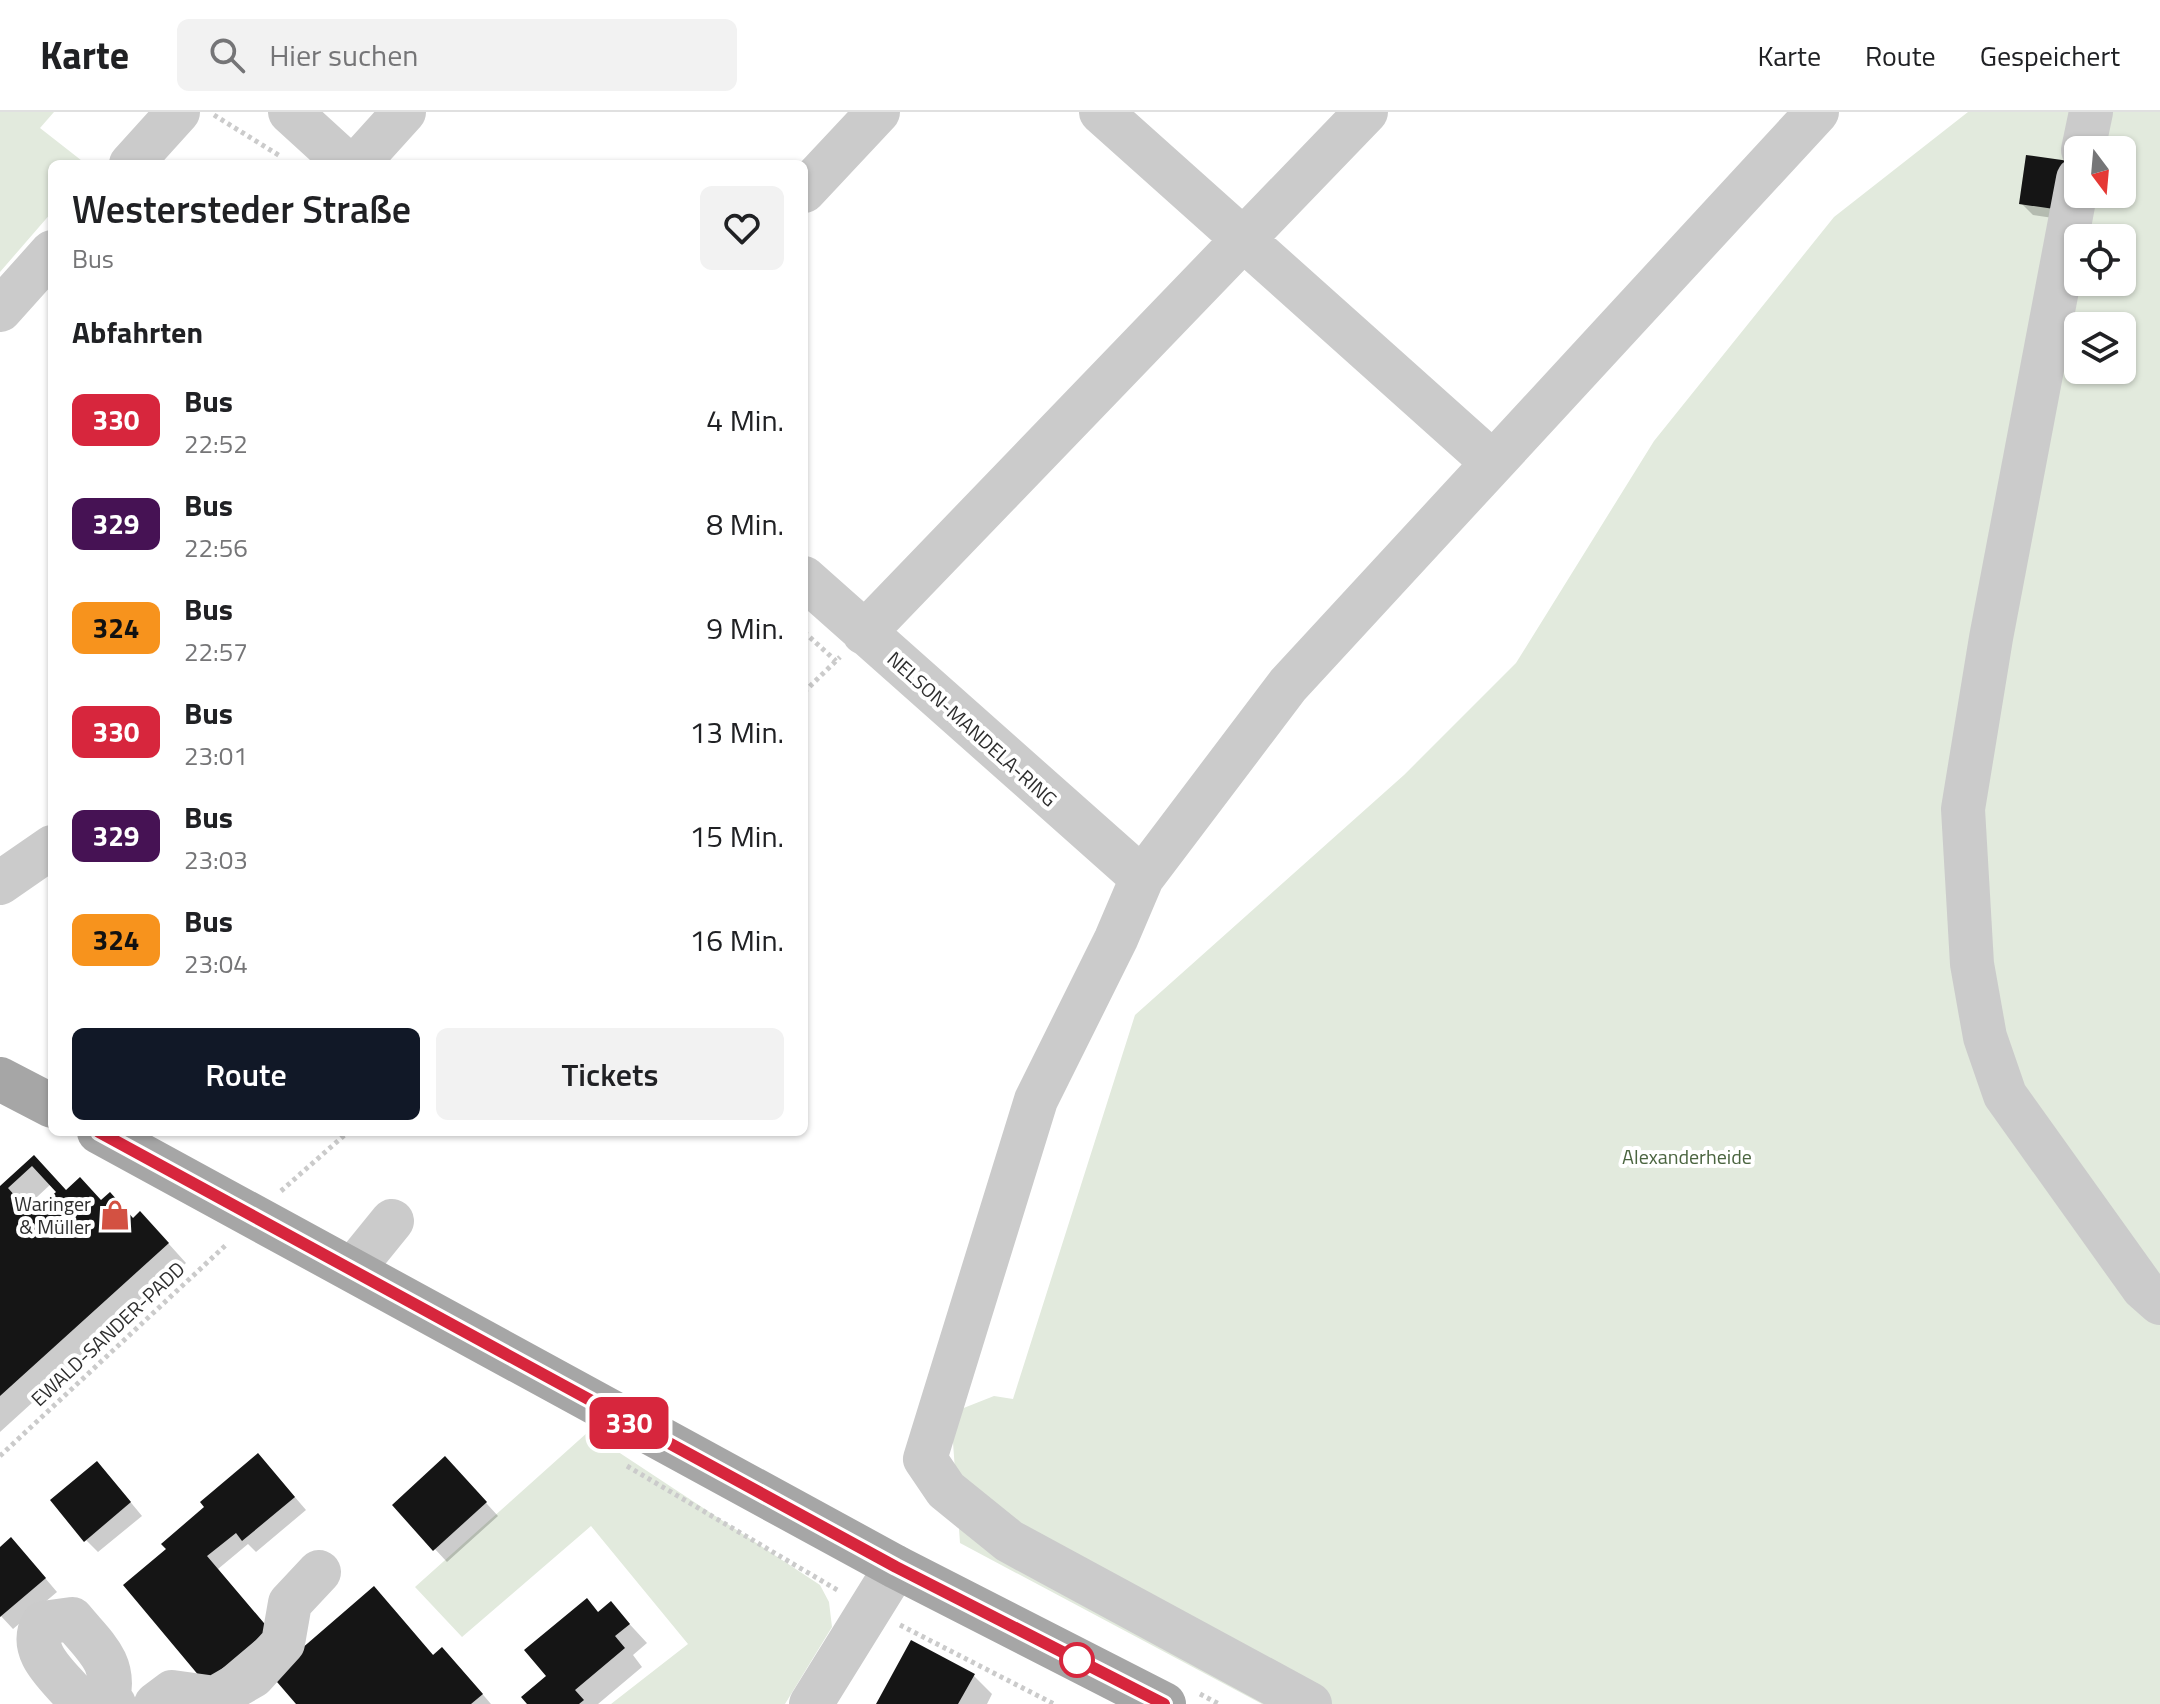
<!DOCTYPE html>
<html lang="de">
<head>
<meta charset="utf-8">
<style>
	:root { --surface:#fff; --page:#f2f2f2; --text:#202124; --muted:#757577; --line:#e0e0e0; --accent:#111827 }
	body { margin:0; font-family:"Titillium Web",sans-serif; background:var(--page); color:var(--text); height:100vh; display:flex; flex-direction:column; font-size:30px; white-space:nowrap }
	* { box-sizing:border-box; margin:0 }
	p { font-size:26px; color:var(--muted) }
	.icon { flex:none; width:44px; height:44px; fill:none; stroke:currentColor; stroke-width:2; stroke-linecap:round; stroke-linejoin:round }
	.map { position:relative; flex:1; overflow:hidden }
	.details { position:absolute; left:48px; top:48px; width:760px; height:976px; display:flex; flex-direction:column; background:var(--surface); border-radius:12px; box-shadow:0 2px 6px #0004 }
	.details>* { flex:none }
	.badge { padding:0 16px; border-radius:12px; font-size:28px; line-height:52px }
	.needle { width:52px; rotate:164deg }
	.controls { position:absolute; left:2064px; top:24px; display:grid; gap:16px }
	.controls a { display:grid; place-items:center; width:72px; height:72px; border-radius:12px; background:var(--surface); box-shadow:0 2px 6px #0004; font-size:40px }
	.map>.badge { position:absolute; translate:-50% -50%; box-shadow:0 0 0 4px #fff }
	h2 { padding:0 24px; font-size:30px; line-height:72px }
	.round { display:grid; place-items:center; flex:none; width:84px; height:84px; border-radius:12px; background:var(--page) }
	.overview { display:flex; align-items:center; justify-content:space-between; height:136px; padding:0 24px }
	h1 { font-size:38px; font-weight:600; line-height:60px }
	.action { display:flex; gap:16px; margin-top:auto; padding:16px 24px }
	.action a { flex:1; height:92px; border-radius:12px; background:var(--accent); color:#fff; font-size:32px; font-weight:600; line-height:92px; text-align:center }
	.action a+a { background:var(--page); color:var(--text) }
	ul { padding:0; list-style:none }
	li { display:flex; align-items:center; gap:24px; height:104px; padding:0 24px }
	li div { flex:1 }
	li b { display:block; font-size:30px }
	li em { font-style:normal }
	li .badge { min-width:88px; font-weight:700; text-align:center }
	header { display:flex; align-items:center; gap:48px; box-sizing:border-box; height:112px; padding:0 40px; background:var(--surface); border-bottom:2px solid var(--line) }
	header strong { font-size:38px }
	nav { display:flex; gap:44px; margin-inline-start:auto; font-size:28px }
	.search { width:560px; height:72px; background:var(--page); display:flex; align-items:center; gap:20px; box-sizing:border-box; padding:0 28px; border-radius:12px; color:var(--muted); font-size:30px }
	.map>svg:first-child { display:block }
	.green { fill:#e2eadd; fill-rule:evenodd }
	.shadow { fill:#0003; fill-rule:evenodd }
	.building { fill:#151515; fill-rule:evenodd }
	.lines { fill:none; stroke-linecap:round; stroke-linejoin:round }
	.path { stroke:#cbcbcb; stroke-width:5; stroke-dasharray:4 4; stroke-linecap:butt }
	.minor { stroke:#cbcbcb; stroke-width:44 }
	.major { stroke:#a6a6a6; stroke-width:44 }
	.line-casing { stroke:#fff; stroke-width:18 }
	.line { stroke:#d7263d; stroke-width:12 }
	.stop-dot { fill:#fff; stroke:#d7263d; stroke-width:4 }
	.labels { text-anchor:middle; stroke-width:8; stroke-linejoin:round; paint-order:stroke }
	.street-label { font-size:20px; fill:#2e2e2e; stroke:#fff }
	.park-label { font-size:20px; fill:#4b6540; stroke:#fff }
	.poi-label { font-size:20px; fill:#2e2e2e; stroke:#fff; text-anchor:end }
</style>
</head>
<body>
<header>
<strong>Karte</strong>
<div class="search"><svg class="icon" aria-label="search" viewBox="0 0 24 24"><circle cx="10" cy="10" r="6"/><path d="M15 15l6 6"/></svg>Hier suchen</div>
<nav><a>Karte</a><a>Route</a><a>Gespeichert</a></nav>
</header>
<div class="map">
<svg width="2160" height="1592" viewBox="0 0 2160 1592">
	<rect width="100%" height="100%" fill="#fff"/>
	<path class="green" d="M0,0H54L40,16L86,52H52V100L0,160Z
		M1968,0H2160V1592H1262L960,1431L951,1301L994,1284L1013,1287L1135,903L1404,663L1516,551L1654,329L1834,105ZM2078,38H2122V82H2078ZM2078,126H2122V170H2078ZM2078,214H2122V258H2078Z
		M588,1320L820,1473L829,1490L832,1515L785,1592H611L688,1532L591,1414L462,1525L415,1475Z"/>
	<path class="shadow" d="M2078,61L2073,109L2033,103L2021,91Z
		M34,1046L67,1080L102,1090L159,1121L186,1151L0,1320V1076ZM51,1072L58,1080L32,1104L25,1096Z
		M270,1356L306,1398L256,1440L248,1432L218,1457L279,1530L218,1581L169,1438L207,1395Z
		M457,1359L498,1404L447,1450L394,1393Z
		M109,1364L142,1404L98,1440L86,1428Z
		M0,1437L23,1440L57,1480L13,1517L0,1503Z
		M611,1492L647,1531L633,1543L642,1555L598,1592H530L599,1502Z
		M392,1495L434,1544L460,1556L491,1592H299Z
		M974,1564L992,1582L987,1592H879Z"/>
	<path class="building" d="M2026,43L2069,49L2061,98L2019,92Z
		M34,1043L66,1078L80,1065L101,1088L110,1080L133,1106L140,1099L169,1131L0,1284V1074ZM32,1054L56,1080L31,1102L8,1076Z
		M258,1341L295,1385L242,1429L236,1421L207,1444L269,1517L205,1571L123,1473L166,1437L161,1432L204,1395L200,1390Z
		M445,1344L487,1390L433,1439L392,1393Z
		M97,1349L131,1390L84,1430L50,1388Z
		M11,1425L46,1466L0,1505V1435Z
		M374,1474L433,1543L442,1535L483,1582L471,1592H296L271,1563Z
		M587,1486L598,1500L611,1489L630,1512L615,1524L625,1536L575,1578L584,1588L579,1592H527L521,1585L546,1564L524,1538Z
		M911,1528L975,1562L958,1592H876Z"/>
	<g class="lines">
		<path class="path" d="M214,3L280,44
			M804,520L836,549
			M804,580L840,545
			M281,1079L348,1020
			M0,1344L227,1132
			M627,1354L839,1479
			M900,1513L1054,1592
			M1200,1582L1219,1592"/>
		<path class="minor" d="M290,0L347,52
			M1101,0L1492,350
			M2083,38L2091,0
			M131,52L178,0
			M357,52L404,0
			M2078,67L1991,526L1963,697L1972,852L1985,925L2005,983L2143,1176L2160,1191
			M804,79L878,0
			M0,198L52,140
			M804,466L1142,766
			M864,521L1366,0
			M0,771L52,735
			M353,1157L392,1109
			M108,1587C117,1550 94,1534 72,1507L43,1511C27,1540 58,1563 76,1585L108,1587L114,1592
			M156,1592L172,1580L215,1586L253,1564L283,1531L290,1491L319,1460
			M811,1592L896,1455
			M1310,1592L1009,1429L946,1378L925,1347L1036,988L1116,827L1142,766L1288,573L1817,0"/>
		<path class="major" d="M0,967L52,994
			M99,1020L896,1455L1164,1592"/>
	</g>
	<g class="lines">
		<g class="line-casing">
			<path id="line" d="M99,1020L896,1455L1164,1592"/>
		</g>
		<use href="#line" class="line"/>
	</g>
	<defs>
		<g id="shop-bare" transform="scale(2.4)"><path d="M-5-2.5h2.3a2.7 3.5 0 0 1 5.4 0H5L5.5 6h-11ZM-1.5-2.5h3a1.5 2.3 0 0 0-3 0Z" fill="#d35142" stroke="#fff" stroke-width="2.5" paint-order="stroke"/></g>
	</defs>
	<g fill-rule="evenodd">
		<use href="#shop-bare" x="115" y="1103"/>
	</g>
	<circle class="stop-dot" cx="1077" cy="1548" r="16"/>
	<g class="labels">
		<g class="street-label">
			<text transform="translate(972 617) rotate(42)" y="7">NELSON-MANDELA-RING</text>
			<text transform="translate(108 1222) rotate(-43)" y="7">EWALD-SANDER-PADD</text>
		</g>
		<g class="park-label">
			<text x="1687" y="1052">Alexanderheide</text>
		</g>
		<g class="poi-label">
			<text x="91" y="1099">Waringer<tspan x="91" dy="23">&amp; Müller</tspan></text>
		</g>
	</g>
</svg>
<div class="controls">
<a><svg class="needle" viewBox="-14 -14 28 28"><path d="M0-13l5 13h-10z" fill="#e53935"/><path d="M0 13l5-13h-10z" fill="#757577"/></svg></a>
<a><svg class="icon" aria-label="locate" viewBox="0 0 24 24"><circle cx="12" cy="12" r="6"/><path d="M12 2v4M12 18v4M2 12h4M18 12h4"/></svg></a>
<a><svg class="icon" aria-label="layers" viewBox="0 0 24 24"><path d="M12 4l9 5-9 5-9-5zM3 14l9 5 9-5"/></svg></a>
</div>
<b class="badge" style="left:629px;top:1311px;background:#d7263d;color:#fff">330</b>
<section class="details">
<div class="overview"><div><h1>Westersteder Straße</h1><p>Bus</p></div><a class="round"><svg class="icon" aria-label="heart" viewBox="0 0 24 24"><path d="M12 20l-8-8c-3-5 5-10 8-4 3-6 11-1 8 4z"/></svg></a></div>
<h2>Abfahrten</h2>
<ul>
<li><span class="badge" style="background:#d7263d;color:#fff">330</span><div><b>Bus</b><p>22:52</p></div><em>4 Min.</em></li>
<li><span class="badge" style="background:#461254;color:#fff">329</span><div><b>Bus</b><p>22:56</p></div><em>8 Min.</em></li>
<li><span class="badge" style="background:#f7931d;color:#111">324</span><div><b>Bus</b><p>22:57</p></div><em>9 Min.</em></li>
<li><span class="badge" style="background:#d7263d;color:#fff">330</span><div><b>Bus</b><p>23:01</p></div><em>13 Min.</em></li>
<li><span class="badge" style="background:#461254;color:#fff">329</span><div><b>Bus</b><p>23:03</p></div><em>15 Min.</em></li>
<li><span class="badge" style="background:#f7931d;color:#111">324</span><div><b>Bus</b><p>23:04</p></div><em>16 Min.</em></li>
</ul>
<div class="action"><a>Route</a><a>Tickets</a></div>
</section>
</div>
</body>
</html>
